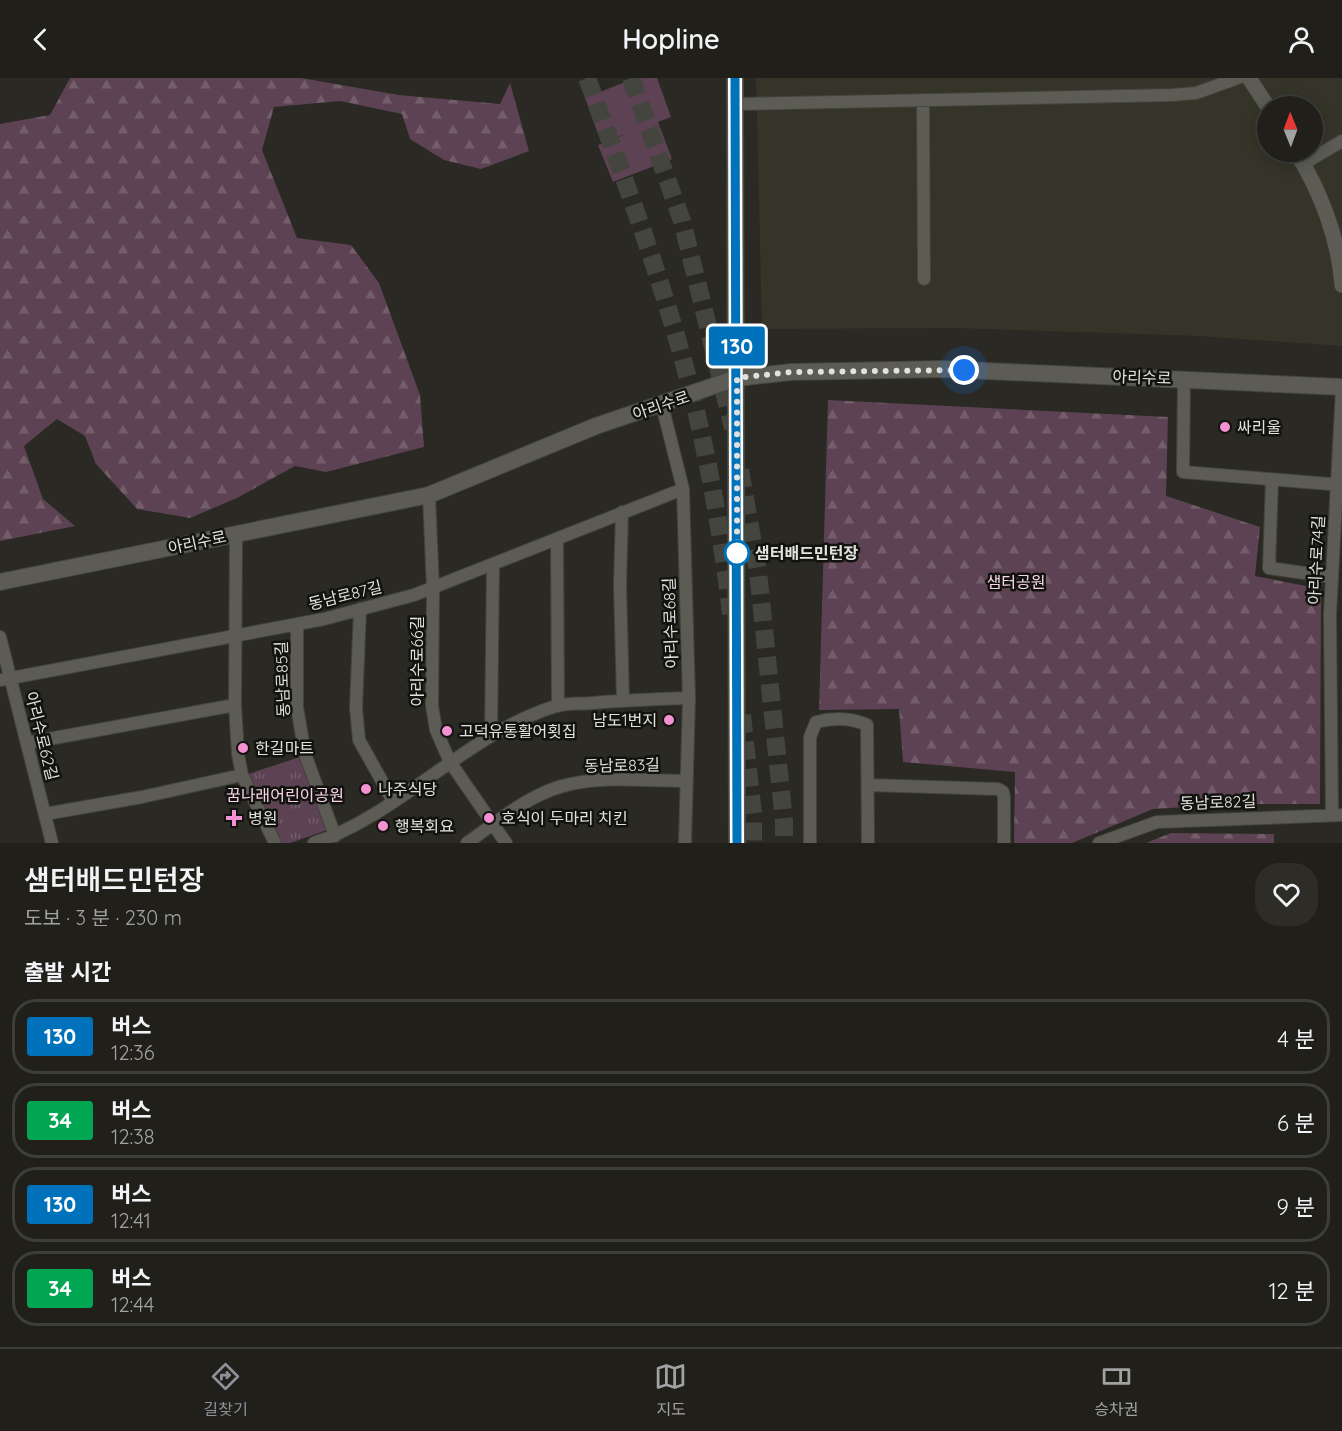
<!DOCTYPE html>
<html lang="ko">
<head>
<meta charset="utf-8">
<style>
	:root { --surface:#201f1a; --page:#2d2c27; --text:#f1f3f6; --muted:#a2a2a2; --line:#3d3d39; --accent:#8c9099 }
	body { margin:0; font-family:Quicksand,"Noto Sans KR",sans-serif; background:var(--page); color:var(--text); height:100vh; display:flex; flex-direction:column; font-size:22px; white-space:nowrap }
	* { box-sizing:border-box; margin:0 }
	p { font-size:20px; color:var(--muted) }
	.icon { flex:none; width:33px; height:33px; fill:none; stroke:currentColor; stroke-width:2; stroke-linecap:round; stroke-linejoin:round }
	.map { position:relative; height:765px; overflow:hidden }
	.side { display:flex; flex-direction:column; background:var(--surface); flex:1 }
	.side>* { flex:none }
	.badge { padding:0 12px; border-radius:4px; font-size:21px; line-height:39px }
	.needle { width:39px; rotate:359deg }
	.buttons { position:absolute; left:1257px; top:18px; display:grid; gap:12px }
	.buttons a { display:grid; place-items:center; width:66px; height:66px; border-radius:50%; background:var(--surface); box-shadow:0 3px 15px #0003,0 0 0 2px var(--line); font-size:30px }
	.you { position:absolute; width:30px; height:30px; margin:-15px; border:4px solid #fff; border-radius:50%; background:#1a73e8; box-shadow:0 0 0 9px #1a73e833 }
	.map>.badge { position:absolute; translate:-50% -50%; box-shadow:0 0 0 3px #fff }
	h2 { padding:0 24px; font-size:22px; line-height:54px }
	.round { display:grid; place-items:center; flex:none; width:63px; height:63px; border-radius:24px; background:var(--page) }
	.summary { display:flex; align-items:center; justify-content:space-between; height:102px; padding:0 24px }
	h1 { font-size:28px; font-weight:600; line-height:45px }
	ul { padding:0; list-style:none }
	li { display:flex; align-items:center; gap:18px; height:75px; margin:0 12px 9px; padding:0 12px; border:3px solid var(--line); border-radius:24px }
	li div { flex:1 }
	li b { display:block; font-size:22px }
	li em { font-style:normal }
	li .badge { min-width:66px; font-weight:700; text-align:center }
	header { display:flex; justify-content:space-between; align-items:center; height:78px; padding:0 24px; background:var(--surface); font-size:27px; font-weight:600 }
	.tabs { display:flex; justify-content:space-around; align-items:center; height:84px; border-top:2px solid var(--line); background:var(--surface); font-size:16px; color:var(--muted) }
	.tabs a { display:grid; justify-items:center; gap:3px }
	.tabs .current { color:var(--accent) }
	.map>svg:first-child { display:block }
	.built { fill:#343428; fill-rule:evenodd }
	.forest { fill:url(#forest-firs) }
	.park { fill:url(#park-tufts) }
	.pitch { fill:#5c4252 }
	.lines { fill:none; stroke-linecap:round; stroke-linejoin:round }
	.motorway-tunnel { stroke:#45453f; stroke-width:18; stroke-dasharray:18 9; stroke-linecap:butt }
	.minor-casing { stroke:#44443f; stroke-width:14 }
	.tertiary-casing { stroke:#44443f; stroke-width:16 }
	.secondary-casing { stroke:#44443f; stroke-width:18 }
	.minor { stroke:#5c5c55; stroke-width:12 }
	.tertiary { stroke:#5c5c55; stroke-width:15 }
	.secondary { stroke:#5c5c55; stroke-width:16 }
	.line-casing { stroke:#fff; stroke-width:14 }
	.line { stroke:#0072bc; stroke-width:9 }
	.walk { stroke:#e1e1dd; stroke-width:6; stroke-dasharray:0 10.8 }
	.poi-dot { fill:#f491d3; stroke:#12120f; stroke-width:2 }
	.stop-dot { fill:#fff; stroke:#0072bc; stroke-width:3 }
	.labels { text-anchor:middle; stroke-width:5; stroke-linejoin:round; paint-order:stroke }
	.street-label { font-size:16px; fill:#e1e1dd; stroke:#12120f }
	.poi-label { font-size:16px; fill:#e1e1dd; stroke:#12120f; text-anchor:start }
	.stop-label { font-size:16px; font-weight:bold; fill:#e1e1dd; stroke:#12120f; text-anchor:start }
	.park-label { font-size:16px; fill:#f9d3ea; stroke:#12120f }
</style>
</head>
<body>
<header><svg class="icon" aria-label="back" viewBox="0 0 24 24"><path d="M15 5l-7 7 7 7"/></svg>Hopline<svg class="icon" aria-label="person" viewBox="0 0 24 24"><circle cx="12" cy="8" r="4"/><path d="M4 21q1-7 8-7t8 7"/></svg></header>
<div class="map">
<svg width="1342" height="765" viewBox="0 0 1342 765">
	<defs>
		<pattern id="forest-firs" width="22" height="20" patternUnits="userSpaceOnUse" patternTransform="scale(1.5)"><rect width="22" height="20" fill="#5c4252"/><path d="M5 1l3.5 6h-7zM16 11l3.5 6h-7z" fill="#735d6a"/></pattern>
		<pattern id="park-tufts" width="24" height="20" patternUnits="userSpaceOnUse" patternTransform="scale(1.5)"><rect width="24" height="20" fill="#5c4252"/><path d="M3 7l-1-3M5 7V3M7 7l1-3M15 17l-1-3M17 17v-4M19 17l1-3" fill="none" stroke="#735d6a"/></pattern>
	</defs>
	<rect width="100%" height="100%" fill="#2a2923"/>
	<path class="built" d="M756,0H1342V268L1198,258L954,250L762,251ZM1268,28H1312V74H1268Z"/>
	<path class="forest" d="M70,0H301L399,17L500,26L510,5L529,73L481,91L444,82L410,61L402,36L340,23L274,29L262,72L297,160L351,167L379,205L420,317L424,369L326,394L295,388L237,420L190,440L137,431L96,386L85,358L57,341L24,368L43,421L75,448L0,463V46L50,37Z
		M828,322L1168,339L1166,418L1260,449L1255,498L1321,511L1320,726H1238L1153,731L1072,765H1014L1015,694L903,684L899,631L819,632Z
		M1171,755L1274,756V765H1146Z"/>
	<path class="park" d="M303,678L330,751L290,765H273L245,697Z"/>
	<path class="pitch" d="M635,0H657L671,39L658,44L672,81L613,104L598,67L626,56L601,64L585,20Z"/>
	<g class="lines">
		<path class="motorway-tunnel" d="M587,0C626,105 666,211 693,320C710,389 723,465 731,536
			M631,0L682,143L733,350
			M740,392L758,494L784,743V765
			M742,637L753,736V765"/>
		<g class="minor-casing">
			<path id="minor" d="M923,22L924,201
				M737,26L1172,17L1196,15L1238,0
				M1303,86L1342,63
				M1184,301L1183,394L1342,407
				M662,327L683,411L689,620L685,765
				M1272,401L1269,490L1332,499
				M429,417L433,511L432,628L436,652L450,684L506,765
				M622,434L620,507L623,622
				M236,456L235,627L238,676L242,697L275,765
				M557,461L558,628
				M360,531L356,630L359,662L393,723
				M297,546V629L305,676L335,758
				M0,559L52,765
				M0,602L324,541L414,517L683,411
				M491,658L493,486
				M27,665L235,627
				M868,707L998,711L1003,714L1004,719V765
				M45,736L142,719L242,697
				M1332,737L1330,537L1342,311
				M314,765C402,735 466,656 556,628C567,625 581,626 593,625C625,622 657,621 689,620
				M467,765C498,743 533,713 571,706C608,698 649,703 686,703
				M810,765V659L816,644C832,640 851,640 867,647L868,765
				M1099,765L1157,744L1342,737"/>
		</g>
		<g class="tertiary-casing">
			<path id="tertiary" d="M1249,0L1268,29
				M1296,74C1320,112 1339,161 1342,207"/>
		</g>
		<g class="secondary-casing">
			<path id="secondary" d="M735,0L737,765
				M0,504L429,417L596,348L737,300L791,294L943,291L1342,309"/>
		</g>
		<use href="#minor" class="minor"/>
		<use href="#tertiary" class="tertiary"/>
		<use href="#secondary" class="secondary"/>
	</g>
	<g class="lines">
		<g class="line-casing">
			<path id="line" d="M735,0L737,765"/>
		</g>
		<use href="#line" class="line"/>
		<path class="walk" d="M737,475V300L791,294L964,292"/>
	</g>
	<g class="poi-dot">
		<circle cx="1225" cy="349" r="6"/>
		<circle cx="669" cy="642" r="6"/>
		<circle cx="447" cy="653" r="6"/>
		<circle cx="243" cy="670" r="6"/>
		<circle cx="366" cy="711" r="6"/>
		<path d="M231 731h6v6h6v6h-6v6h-6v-6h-6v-6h6z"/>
		<circle cx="489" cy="740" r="6"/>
		<circle cx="383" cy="748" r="6"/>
	</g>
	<circle class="stop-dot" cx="737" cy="475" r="12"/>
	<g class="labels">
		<g class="street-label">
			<text transform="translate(1142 299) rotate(2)" y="6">아리수로</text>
			<text transform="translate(661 327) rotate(-19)" y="6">아리수로</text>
			<text transform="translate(197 464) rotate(-12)" y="6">아리수로</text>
			<text transform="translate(1316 482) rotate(-87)" y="6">아리수로74길</text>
			<text transform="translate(345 517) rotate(-14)" y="6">동남로87길</text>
			<text transform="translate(670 545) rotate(-92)" y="6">아리수로68길</text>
			<text transform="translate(417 583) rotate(-90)" y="6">아리수로66길</text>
			<text transform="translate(282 601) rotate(-92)" y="6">동남로85길</text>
			<text transform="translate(42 658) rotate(76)" y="6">아리수로62길</text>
			<text transform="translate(622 687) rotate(-1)" y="6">동남로83길</text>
			<text transform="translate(1218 724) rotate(-2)" y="6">동남로82길</text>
		</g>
		<g class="poi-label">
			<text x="1237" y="355">싸리울</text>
			<text x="657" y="648" text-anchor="end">남도1번지</text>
			<text x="459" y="659">고덕유통활어횟집</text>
			<text x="255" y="676">한길마트</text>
			<text x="378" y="717">나주식당</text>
			<text x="248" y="746">병원</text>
			<text x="501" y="746">호식이 두마리 치킨</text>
			<text x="395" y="754">행복회요</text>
		</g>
		<g class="stop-label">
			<text x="755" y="481">샘터배드민턴장</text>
		</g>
		<g class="park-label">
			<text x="1016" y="510">샘터공원</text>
			<text x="285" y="723">꿈나래어린이공원</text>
		</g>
	</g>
</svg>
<div class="buttons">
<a><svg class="needle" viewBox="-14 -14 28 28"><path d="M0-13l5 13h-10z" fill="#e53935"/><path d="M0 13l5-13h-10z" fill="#a2a2a2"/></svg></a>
</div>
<div class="you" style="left:964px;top:292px"></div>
<b class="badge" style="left:737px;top:268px;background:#0072bc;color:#fff">130</b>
</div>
<section class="side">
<div class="summary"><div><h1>샘터배드민턴장</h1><p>도보 · 3 분 · 230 m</p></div><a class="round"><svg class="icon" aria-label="heart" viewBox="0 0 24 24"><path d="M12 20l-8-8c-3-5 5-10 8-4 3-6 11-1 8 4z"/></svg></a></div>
<h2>출발 시간</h2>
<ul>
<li><span class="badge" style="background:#0072bc;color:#fff">130</span><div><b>버스</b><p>12:36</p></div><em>4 분</em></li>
<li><span class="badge" style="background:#00a651;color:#fff">34</span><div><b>버스</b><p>12:38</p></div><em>6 분</em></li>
<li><span class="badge" style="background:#0072bc;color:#fff">130</span><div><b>버스</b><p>12:41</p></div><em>9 분</em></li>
<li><span class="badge" style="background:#00a651;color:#fff">34</span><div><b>버스</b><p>12:44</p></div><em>12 분</em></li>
</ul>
</section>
<nav class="tabs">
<a class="current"><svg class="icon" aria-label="directions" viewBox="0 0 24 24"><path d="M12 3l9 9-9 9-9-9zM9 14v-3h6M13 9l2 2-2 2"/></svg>길찾기</a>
<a><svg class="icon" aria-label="map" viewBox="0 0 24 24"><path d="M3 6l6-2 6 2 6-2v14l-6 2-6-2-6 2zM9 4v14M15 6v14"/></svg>지도</a>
<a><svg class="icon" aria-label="tickets" viewBox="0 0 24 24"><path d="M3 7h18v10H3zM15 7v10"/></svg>승차권</a>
</nav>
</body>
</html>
